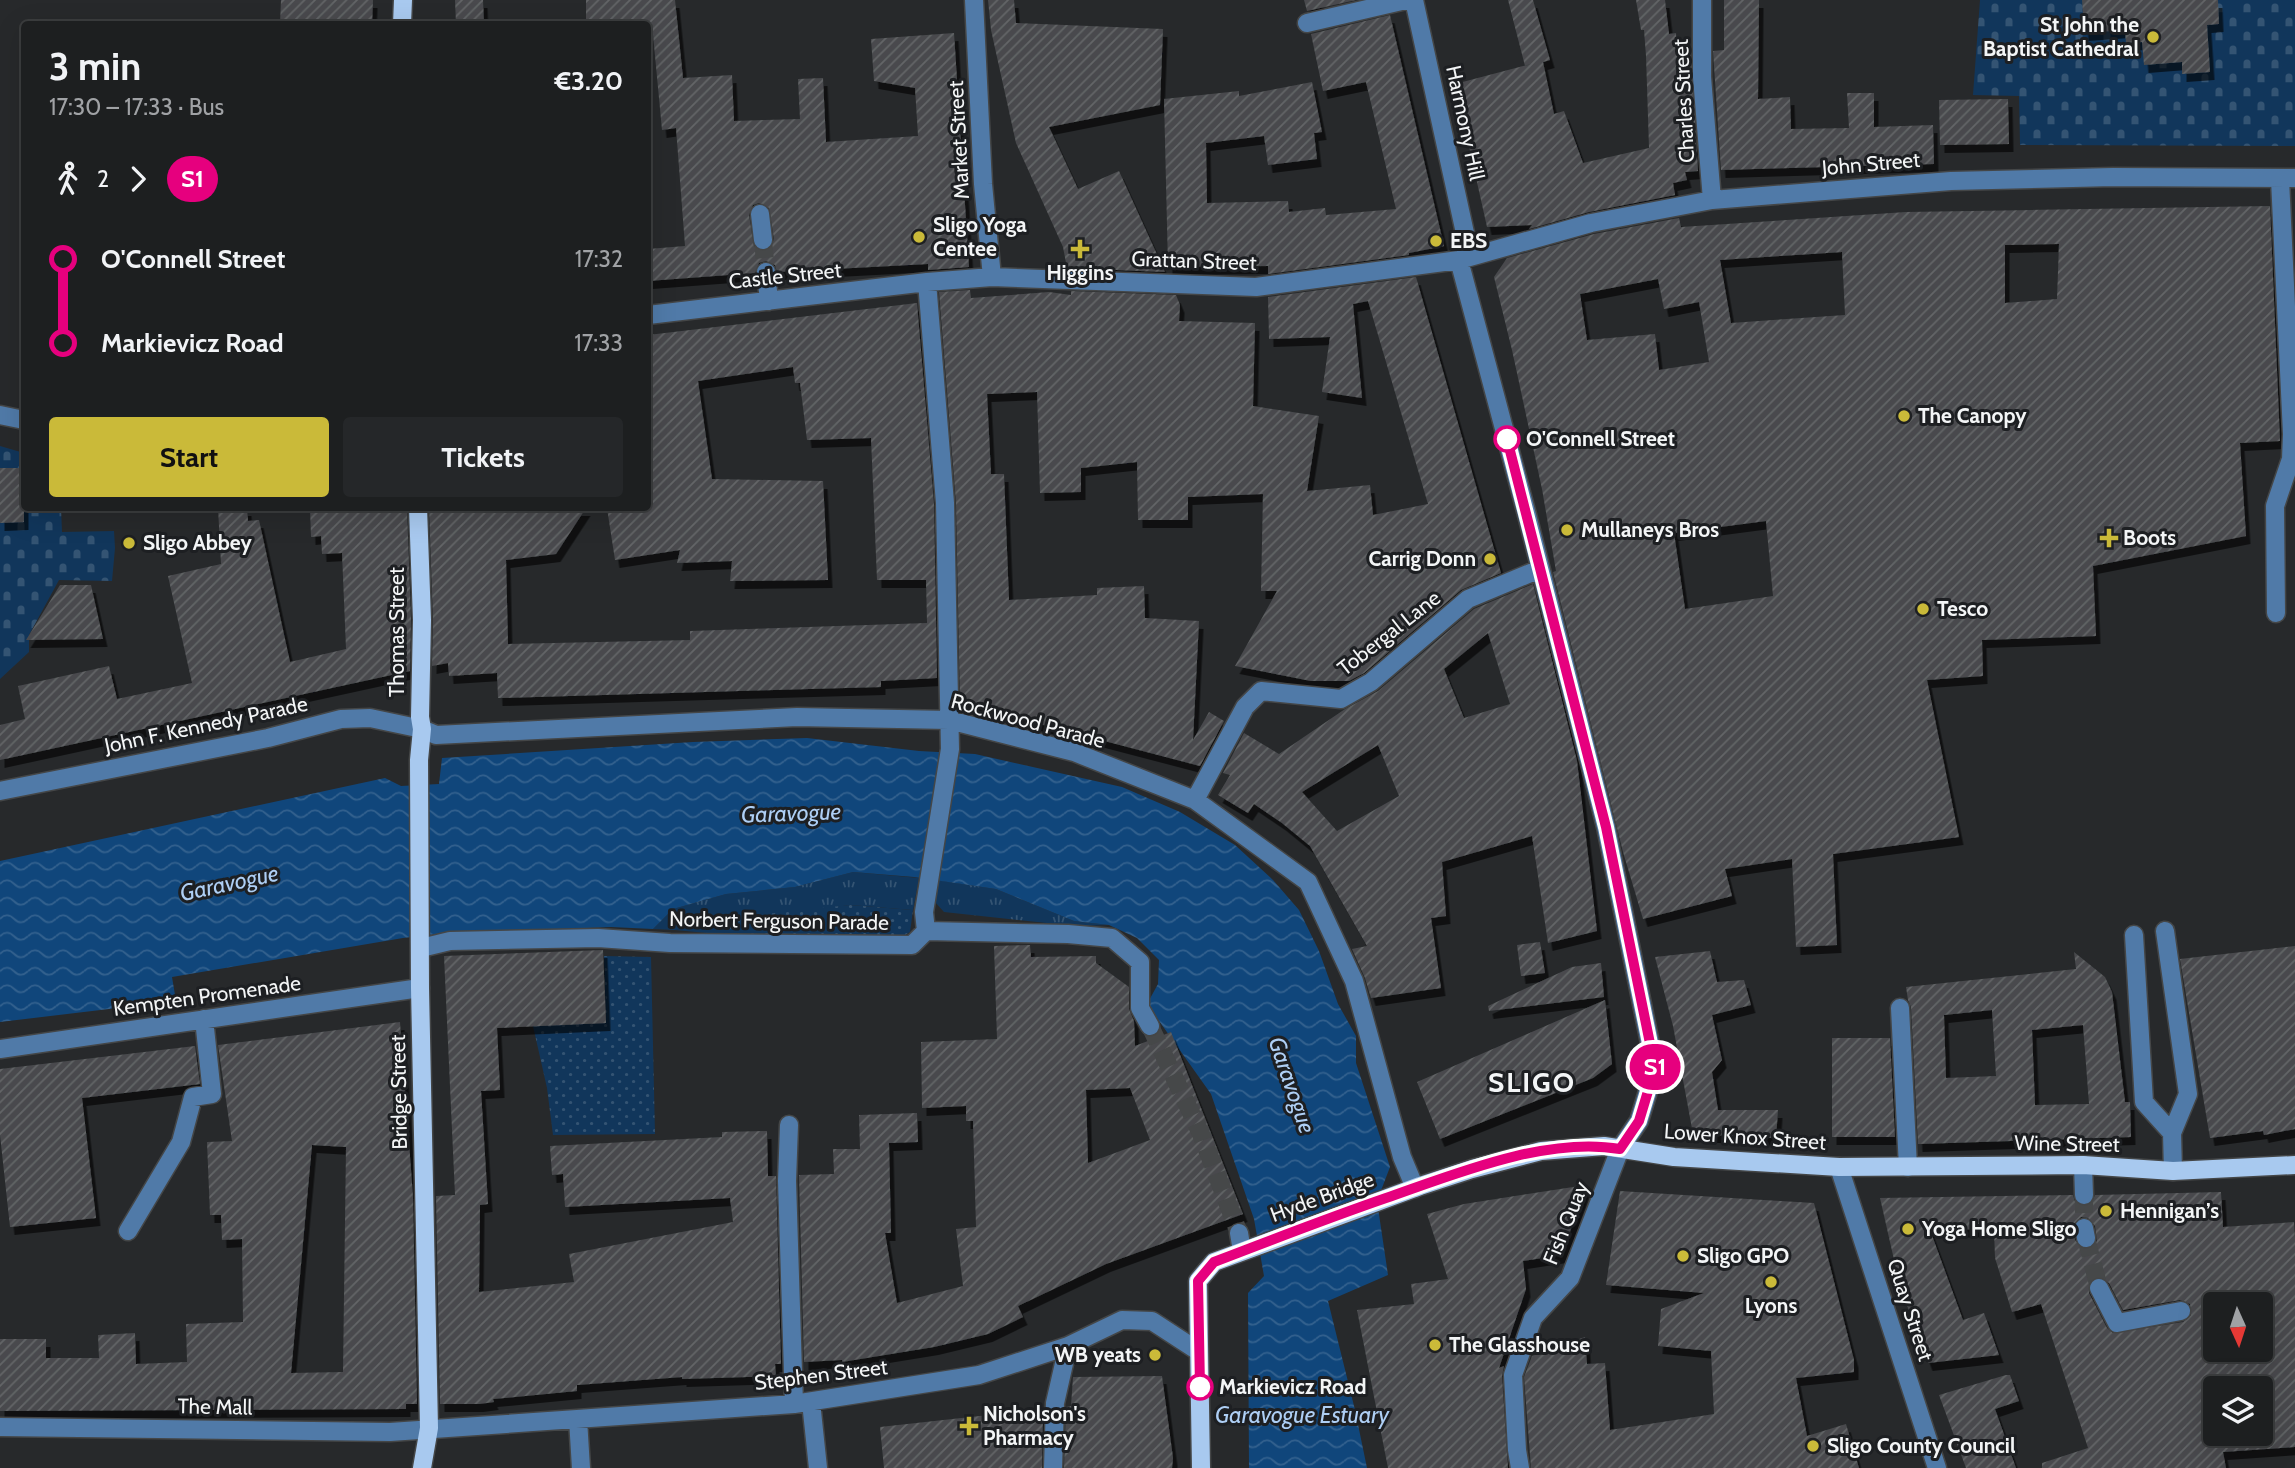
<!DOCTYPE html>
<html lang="en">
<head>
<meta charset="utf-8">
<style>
	:root { --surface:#1d1f20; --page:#252729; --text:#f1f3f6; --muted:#a0a2a5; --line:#3b3d3e; --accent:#caba39 }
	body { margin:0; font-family:Cabin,sans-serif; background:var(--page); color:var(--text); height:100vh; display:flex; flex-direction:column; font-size:26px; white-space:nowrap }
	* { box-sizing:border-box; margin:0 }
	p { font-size:23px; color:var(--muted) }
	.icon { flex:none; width:38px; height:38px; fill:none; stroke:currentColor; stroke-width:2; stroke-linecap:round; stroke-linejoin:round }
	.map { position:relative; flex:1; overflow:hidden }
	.panel { position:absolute; left:21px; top:21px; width:630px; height:490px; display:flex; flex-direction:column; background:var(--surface); border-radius:7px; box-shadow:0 7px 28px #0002,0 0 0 2px var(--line) }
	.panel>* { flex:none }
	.badge { padding:0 14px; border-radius:23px; font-size:24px; line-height:46px }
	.needle { width:46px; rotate:177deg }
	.fabs { position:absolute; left:2203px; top:1292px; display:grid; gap:14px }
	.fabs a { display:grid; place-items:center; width:70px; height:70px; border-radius:7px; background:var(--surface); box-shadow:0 7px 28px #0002,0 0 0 2px var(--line); font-size:35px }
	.map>.badge { position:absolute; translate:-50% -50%; box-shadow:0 0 0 4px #fff }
	.legs { display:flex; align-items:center; gap:10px; height:77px; padding:0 28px; font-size:23px }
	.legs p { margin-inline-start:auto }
	.headline { display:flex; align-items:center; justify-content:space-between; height:119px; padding:0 28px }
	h1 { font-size:38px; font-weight:700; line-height:52px }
	.button { display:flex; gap:14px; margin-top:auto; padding:14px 28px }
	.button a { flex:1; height:80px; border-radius:7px; background:var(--accent); color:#111; font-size:28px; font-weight:700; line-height:80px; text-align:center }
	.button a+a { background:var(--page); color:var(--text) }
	ul { padding:0 28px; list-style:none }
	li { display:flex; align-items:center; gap:24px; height:84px; font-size:26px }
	li i { display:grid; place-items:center; width:10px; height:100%; margin:0 9px; background:currentColor }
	li i::after { content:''; width:18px; height:18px; margin:-9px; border:5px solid; border-radius:50%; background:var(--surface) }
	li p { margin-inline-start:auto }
	li:first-child i { background:linear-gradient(#0000 50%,currentColor 0) }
	li:last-child i { background:linear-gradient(currentColor 50%,#0000 0) }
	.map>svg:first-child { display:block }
	.grass { fill:url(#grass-tufts) }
	.cemetery { fill:url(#cemetery-stones) }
	.park { fill:url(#park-dots) }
	.water { fill:url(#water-waves) }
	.building { fill:url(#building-hatch); fill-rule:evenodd; filter:url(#shadow) }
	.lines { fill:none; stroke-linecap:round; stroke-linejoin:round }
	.minor-tunnel { stroke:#464849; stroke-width:18; stroke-dasharray:18 9; stroke-linecap:butt }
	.minor-casing { stroke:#444647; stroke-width:21 }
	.major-casing { stroke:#444647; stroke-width:21 }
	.minor { stroke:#507aa8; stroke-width:18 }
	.major { stroke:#a8c9ef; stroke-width:18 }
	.line-1-casing { stroke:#fff; stroke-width:16 }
	.line-1 { stroke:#e6007e; stroke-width:10 }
	.poi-dot { fill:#caba39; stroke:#1d1f22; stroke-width:2.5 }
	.stop-1-dot { fill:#fff; stroke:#e6007e; stroke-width:3.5 }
	.labels { text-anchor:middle; stroke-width:6; stroke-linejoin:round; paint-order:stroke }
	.poi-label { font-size:21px; font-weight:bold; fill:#f3f5f6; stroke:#1d1f22; text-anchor:start }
	.street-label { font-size:21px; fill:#f3f5f6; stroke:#1d1f22 }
	.stop-label { font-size:21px; font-weight:bold; fill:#f3f5f6; stroke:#1d1f22; text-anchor:start }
	.water-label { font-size:23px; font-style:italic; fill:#aecff5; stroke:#1d1f22 }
	.district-label { font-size:28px; font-weight:bold; letter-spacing:2px; fill:#f3f5f6; stroke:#1d1f22 }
</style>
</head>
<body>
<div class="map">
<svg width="2295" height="1468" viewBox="0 0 2295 1468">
	<defs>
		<pattern id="grass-tufts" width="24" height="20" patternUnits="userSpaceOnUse" patternTransform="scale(1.75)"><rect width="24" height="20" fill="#11365b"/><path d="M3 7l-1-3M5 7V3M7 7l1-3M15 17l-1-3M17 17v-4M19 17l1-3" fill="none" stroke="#345473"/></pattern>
		<pattern id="cemetery-stones" width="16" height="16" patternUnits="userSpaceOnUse" patternTransform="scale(1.75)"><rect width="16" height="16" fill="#11365b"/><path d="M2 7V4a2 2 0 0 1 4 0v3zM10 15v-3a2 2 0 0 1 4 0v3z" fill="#345473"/></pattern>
		<pattern id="park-dots" width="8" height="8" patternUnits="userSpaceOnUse" patternTransform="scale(1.75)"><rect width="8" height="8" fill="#11365b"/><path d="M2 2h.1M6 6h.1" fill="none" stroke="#345473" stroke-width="1.8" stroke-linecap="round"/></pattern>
		<pattern id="water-waves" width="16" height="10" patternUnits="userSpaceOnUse" patternTransform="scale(1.75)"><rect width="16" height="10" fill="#10467b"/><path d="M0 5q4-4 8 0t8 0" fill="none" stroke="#33618e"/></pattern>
		<pattern id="building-hatch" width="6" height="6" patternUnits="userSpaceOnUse" patternTransform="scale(1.75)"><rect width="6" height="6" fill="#484a4d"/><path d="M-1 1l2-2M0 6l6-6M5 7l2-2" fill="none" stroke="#636567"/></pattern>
		<filter id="shadow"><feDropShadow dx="4.5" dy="8" stdDeviation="0" flood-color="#0009"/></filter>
	</defs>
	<rect width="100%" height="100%" fill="#27292b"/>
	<path class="grass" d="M853,872L919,878L913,910L850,905L675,930L653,929L673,909L726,894L795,887Z
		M936,880L996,889L1074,921L1109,925L1075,926L944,912L935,902Z"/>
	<path class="cemetery" d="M1980,0H2295V146L2020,145L2019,96L1973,95Z
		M0,446L24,453V508H61L62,532L114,531L115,548L112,581L59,580L29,635V652L0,679Z"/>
	<path class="park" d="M850,905L913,910L910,932L900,938L728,935L675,930L766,914Z
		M604,956L651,957L655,1134L553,1135L547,1088L533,1026L606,1023Z"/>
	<path class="water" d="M807,738L919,751L975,754L1122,787L1180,812L1235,845L1273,880L1299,910L1319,951L1338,1004L1356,1036V1063L1390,1167L1377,1201L1388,1275L1328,1301L1355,1410L1367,1468H1249L1248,1293L1264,1276L1254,1219L1211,1094L1147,1004L1158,984L1159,960L1137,938L1109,925L1074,921L996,889L914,877L853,872L795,887L726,894L673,909L653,929L611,927L438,934L403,938L172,977L176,1001L0,1022V861L385,778L401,786L439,784L442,758L693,742Z"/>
	<path class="building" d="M281,0H373L372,24H280Z
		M455,0H483L484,24H456Z
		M586,0H675L683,78L732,75L734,121L800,119L798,79L823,78L826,142L918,136L915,88L874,81L871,39L954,33L969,267L928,270V264L777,272L775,265L766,261L759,263L755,273L648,281V249L685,246L676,128L662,130L652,24H586ZM759,203L769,208L774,239L770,249L764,251L754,246L749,215L753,205Z
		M988,0H1014L1016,23L1163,29L1160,105L1049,127L1078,189L1119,171L1165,272L1067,268L1063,247L1016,143L991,30Z
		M1304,0H1356L1307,11Z
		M1508,0H1533L1550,60L1543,62L1554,114L1564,111L1583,163L1649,148L1646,56L1644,30H1641L1636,0H1665L1669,34L1676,33L1677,54L1691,52L1698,171L1685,172L1687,180L1673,183L1675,195L1589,212L1529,229L1532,225L1487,227L1455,84L1531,64L1525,66Z
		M1724,0H1759L1758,99L1790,97L1791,129L1849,128L1847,93H1874V127L1933,125L1934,164L1721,170L1713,51L1724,50Z
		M2082,0H2218L2219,24L2207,25L2210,72L2182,74V62L2144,65L2142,42L2126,43L2125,30L2084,33Z
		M1390,15L1444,246L1409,253V255L1268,274V266L1168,267L1164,99L1239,91V96L1312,82L1322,132L1314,133L1317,159L1268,165L1264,136L1206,143L1207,203L1288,201L1289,212L1325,208L1326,215L1396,209L1366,82L1323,91L1311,34Z
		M2008,99L2009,144L1940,145L1939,100Z
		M2270,206L2280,441L2240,443L2246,536L2093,566L2096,636L1982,640L1983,676L1927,680L1959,837L1833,854L1837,945L1796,947L1792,859L1725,869L1732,896L1643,919L1623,852L1553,572L1556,571L1542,489L1512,350L1494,277L1507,258L1594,234L1679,218L1681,227L1906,212ZM2059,244L2057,299L2005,303V245ZM1842,252L1845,315L1731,323L1720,260ZM1658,279L1664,309L1699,302L1709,362L1659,370L1655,334L1587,340L1580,294ZM1766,521L1773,596L1685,609L1674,533Z
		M1416,277L1501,573L1461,590L1364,673L1349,681H1311L1235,666L1277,591H1261L1263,494L1188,497V520H1138L1137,462L1081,468V492L1040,493L1037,392L987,394L991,474H1004L1009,600L1097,595V588L1144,586L1145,618L1199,621L1193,740L1209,712L1224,721L1200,766L960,703L956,503L939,292L970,290L971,298L1049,292L1071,295V291L1176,295L1180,305L1179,321L1255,323L1253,406L1319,416L1307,491L1370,485L1373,515L1428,504L1368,301L1353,304L1362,398L1322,392L1330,337L1269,339L1268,297Z
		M917,303L934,504L937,678L881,681V687L498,698L497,673L449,676L448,663L432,666L433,620L429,508H586L556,554L506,560L508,644L690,640V631L927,623L926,580H877L871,438L807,440L800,383H795L793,367L698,381L712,479L823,481L828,580L730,581L732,561L677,563L680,550L615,560L607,508H648V335Z
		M0,468H24V522L0,523Z
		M218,508H247L248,521L259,520L290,662L346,649L342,553L322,554L321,536L311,537L310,508H407L411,620L410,671L0,760V725L25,719L18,686L109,666L117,699L192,683L168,576L221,564Z
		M1533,584L1577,761L1597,931L1548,943L1532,836L1442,862L1446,916L1431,918L1441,988L1371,998L1365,978L1352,949L1367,946L1310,846L1282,823L1254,804L1248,813L1218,795L1230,775L1223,773L1244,733L1279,754L1345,709L1378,691L1474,609ZM1488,633L1510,704L1464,718L1444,669ZM1378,745L1399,796L1337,831L1302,792Z
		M60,585H91L103,639L26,640Z
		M1540,942L1545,973L1521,976L1517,945Z
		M1030,945L1031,957L1096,956V963L1129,987V1009L1134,1021L1135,1046L1171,1032L1243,1214L1106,1264L1018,1306L1023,1317L988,1334L934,1347L842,1362V1360L804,1362L799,1175L834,1174L833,1149H860L859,1115L917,1113L918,1142L889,1143L891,1233H885L897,1303L963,1286L956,1229L976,1227L973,1121H966V1106L922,1108L921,1042L997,1039L994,946ZM1130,1088L1150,1140L1088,1163L1086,1090Z
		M2295,946V1129L2264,1135L2263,1131L2210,1138L2180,959Z
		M603,950L606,1023L497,1028L500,1090L481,1091L488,1204L480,1205L479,1292L574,1282L569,1254L733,1222L730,1198L565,1207L563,1174L552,1175L550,1146L722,1137V1132L767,1131L768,1176H776L781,1364H775L776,1376L682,1379V1377L577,1385V1391L493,1399L494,1402L479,1404H440L436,1196L455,1195L444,956Z
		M1710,951L1717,982L1744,980L1751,1005L1712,1015L1722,1060L1712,1072L1718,1110H1778L1776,1138L1693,1134L1673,1026L1655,957Z
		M2074,952L2105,977L2112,992L2125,1102H2130L2131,1137L1918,1144L1911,1007L1908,1000L1906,987L2076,969ZM1992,1010L1996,1076L1946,1078L1944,1015ZM2083,1025L2089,1104L2035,1105L2032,1030Z
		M1601,963L1604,997L1489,1011L1488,1006L1572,967Z
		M1605,1000L1612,1064L1593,1078L1440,1139L1417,1082Z
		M400,1022L413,1197L417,1404H406V1409L0,1411V1339H46V1358H99L98,1335L135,1333L136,1364L187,1362L186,1324L243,1322L242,1239L222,1240L221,1215H210L207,1142L232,1141L218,1045ZM312,1145L346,1147L343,1372L291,1373Z
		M1832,1038H1890L1895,1137H1832Z
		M195,1046L200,1084L82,1098L96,1218L10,1227L0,1135V1069Z
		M1586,1185L1562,1255L1523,1261L1526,1289L1499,1368L1504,1366L1502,1376L1508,1468H1388L1357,1310L1414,1304L1411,1284L1448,1279L1427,1214L1464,1204Z
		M1620,1191L1814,1203L1854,1360V1372L1796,1378L1807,1436L1846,1424L1859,1468H1531L1524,1377L1532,1356L1585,1337L1587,1364L1605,1363L1610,1430L1714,1414L1711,1351L1658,1346L1661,1309L1704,1293L1606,1285Z
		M2221,1192L2223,1227L2294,1222L2295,1238V1447L2223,1452L2226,1468H2042V1463L2088,1448L2041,1304L2012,1312L1995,1258L1994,1229L1930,1230L1963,1320L1984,1313L1999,1355L1928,1363L1900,1286L1880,1198L2073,1195L2075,1202L2084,1206L2091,1204L2095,1195ZM2081,1217L2088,1218L2095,1226L2097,1241L2089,1249L2082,1248L2075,1240L2073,1225ZM2100,1277L2109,1283L2123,1310L2180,1300L2190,1304L2191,1315L2183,1322L2113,1333L2107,1328L2089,1293L2090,1281ZM2216,1304H2261V1349H2216ZM2216,1388H2261V1433H2216Z
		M2006,1375H2010L2019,1401L1995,1409L2016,1468H1966L1939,1395Z
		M1162,1376L1173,1458L1172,1468H1064L1066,1407L1071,1406L1073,1377Z
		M1043,1409L1042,1468H884L880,1427Z"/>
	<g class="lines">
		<path class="minor-tunnel" d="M763,240L766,272
			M1150,1026L1201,1134L1239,1233
			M2084,1195V1228
			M2086,1238L2099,1288"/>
		<g class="minor-casing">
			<path id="minor" d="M974,0L983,184L992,277
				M1414,0L1470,256
				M1702,0V77L1712,200
				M1307,23L1406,0
				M760,214L763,240
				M1459,260L1527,515L1606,827L1655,1068L1639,1121L1620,1149L1570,1278L1533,1318L1513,1375L1517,1450L1520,1468
				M766,272L769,301
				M648,315L927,282L992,277L1256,287L1459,260L1591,223L1712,200L1951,181L2113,177L2295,178
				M0,415L24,420
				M2276,613L2275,506L2291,459L2292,434L2280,179
				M0,791L268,738L341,719L370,718L422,729L436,735L797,717L949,720L1074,752L1195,800L1308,882L1354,981L1402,1157L1415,1188
				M1195,800L1245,707L1261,691L1341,699L1371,682L1468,599L1540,569
				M926,931L924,912L950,749L945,503L927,282
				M2165,931L2188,1094L2172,1133L2173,1171
				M2134,935L2144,1102L2172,1133
				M421,948L450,941L598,938L670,943L912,945L926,931L1068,934L1112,938L1140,962V1008L1150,1026
				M1900,1008L1908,1167
				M0,1049L420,988
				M789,1125L787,1181L794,1404
				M2083,1165L2084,1195
				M1839,1167L1937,1468
				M2084,1228L2086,1238
				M128,1231L181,1142L193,1097L212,1094L204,1019
				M1239,1233L1242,1251
				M2099,1288L2117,1323L2181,1311
				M811,1402L818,1468
				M578,1419L581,1468
				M0,1427L390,1432L794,1404L979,1375L1068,1346L1122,1320L1152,1321L1198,1351
				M1053,1468L1055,1403L1068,1346"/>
		</g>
		<g class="major-casing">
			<path id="major" d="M402,24L403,0
				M418,508L422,620L420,717L422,729L419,760L420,988L429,1428L422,1468
				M1201,1468L1198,1281L1214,1262L1420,1186L1472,1169L1541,1151L1604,1146L1674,1157L1839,1167L2083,1165L2173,1171L2295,1165"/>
		</g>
		<use href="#minor" class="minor"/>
		<use href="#major" class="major"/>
	</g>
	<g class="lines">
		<g class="line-1-casing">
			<path id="line-1" d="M1200,1387L1198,1281L1214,1262C1271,1240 1328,1218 1386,1198C1455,1174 1547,1136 1620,1149L1639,1121L1655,1068L1606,827L1507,439"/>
		</g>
		<use href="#line-1" class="line-1"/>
	</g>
	<g class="poi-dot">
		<circle cx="2153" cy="37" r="7"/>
		<circle cx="919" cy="237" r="7"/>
		<circle cx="1436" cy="241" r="7"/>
		<path d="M1076.5 238.5h7v7h7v7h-7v7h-7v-7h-7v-7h7z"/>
		<circle cx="1904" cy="416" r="7"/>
		<circle cx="1567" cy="530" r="7"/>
		<path d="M2105.5 527.5h7v7h7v7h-7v7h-7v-7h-7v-7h7z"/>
		<circle cx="129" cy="543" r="7"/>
		<circle cx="1490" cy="559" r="7"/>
		<circle cx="1923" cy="609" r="7"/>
		<circle cx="2106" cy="1211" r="7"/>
		<circle cx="1908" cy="1229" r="7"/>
		<circle cx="1683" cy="1256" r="7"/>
		<circle cx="1771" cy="1282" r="7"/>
		<circle cx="1435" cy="1345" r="7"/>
		<circle cx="1155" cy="1355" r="7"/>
		<path d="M965.5 1415.5h7v7h7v7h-7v7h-7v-7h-7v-7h7z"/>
		<circle cx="1813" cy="1446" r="7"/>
	</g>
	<g class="stop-1-dot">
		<circle cx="1507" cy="439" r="12"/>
		<circle cx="1200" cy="1387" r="12"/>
	</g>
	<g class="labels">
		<g class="poi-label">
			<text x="2139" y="32" text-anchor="end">St John the<tspan x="2139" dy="24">Baptist Cathedral</tspan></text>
			<text x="933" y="232">Sligo Yoga<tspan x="933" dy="24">Centee</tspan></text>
			<text x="1450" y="248">EBS</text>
			<text x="1080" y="280" text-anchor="middle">Higgins</text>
			<text x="1918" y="423">The Canopy</text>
			<text x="1581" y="537">Mullaneys Bros</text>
			<text x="2123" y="545">Boots</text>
			<text x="143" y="550">Sligo Abbey</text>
			<text x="1476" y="566" text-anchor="end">Carrig Donn</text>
			<text x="1937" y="616">Tesco</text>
			<text x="2120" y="1218">Hennigan’s</text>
			<text x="1922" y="1236">Yoga Home Sligo</text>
			<text x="1697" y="1263">Sligo GPO</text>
			<text x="1771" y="1313" text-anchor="middle">Lyons</text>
			<text x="1449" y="1352">The Glasshouse</text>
			<text x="1141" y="1362" text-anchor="end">WB yeats</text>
			<text x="983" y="1421">Nicholson's<tspan x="983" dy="24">Pharmacy</tspan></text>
			<text x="1827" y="1453">Sligo County Council</text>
		</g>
		<g class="street-label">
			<text transform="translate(1684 101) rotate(-93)" y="7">Charles Street</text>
			<text transform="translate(1465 123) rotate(78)" y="7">Harmony Hill</text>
			<text transform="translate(959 140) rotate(-93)" y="7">Market Street</text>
			<text transform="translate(1871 164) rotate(-5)" y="7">John Street</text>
			<text transform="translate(1194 261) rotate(2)" y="7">Grattan Street</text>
			<text transform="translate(785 276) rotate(-6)" y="7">Castle Street</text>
			<text transform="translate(397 632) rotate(-90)" y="7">Thomas Street</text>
			<text transform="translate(1389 633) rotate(-38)" y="7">Tobergal Lane</text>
			<text transform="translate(1028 721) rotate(15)" y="7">Rockwood Parade</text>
			<text transform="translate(206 725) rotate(-12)" y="7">John F. Kennedy Parade</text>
			<text transform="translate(779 921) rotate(1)" y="7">Norbert Ferguson Parade</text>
			<text transform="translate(207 996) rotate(-8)" y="7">Kempten Promenade</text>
			<text transform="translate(399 1092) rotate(-91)" y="7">Bridge Street</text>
			<text transform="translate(1745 1137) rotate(4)" y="7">Lower Knox Street</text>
			<text transform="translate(2067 1144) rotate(1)" y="7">Wine Street</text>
			<text transform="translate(1322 1197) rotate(-20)" y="7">Hyde Bridge</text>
			<text transform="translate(1566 1223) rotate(-68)" y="7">Fish Quay</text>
			<text transform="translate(1910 1310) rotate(72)" y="7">Quay Street</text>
			<text transform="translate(821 1375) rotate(-7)" y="7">Stephen Street</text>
			<text transform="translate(215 1407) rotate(1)" y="7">The Mall</text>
		</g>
		<g class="stop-label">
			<text x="1526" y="446">O'Connell Street</text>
			<text x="1219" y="1394">Markievicz Road</text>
		</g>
		<g class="water-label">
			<text transform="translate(791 813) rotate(-2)" y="8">Garavogue</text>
			<text transform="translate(229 883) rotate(-12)" y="8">Garavogue</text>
			<text transform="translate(1292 1085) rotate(71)" y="8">Garavogue</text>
			<text x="1302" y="1423">Garavogue Estuary</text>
		</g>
		<g class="district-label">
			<text x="1532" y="1092">SLIGO</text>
		</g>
	</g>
</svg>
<div class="fabs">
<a><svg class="needle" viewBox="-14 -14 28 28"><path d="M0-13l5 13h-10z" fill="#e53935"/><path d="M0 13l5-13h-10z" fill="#a0a2a5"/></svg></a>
<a><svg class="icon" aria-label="layers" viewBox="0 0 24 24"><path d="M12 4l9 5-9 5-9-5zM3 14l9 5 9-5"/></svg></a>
</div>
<b class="badge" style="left:1655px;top:1067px;background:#e6007e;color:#fff">S1</b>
<section class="panel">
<div class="headline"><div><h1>3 min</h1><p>17:30 – 17:33 · Bus</p></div><b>€3.20</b></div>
<div class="legs"><svg class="icon" aria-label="walk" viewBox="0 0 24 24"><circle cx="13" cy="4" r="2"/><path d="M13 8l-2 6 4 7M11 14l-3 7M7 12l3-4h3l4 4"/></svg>2<svg class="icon" aria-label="forward" viewBox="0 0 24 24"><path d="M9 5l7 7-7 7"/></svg><b class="badge" style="background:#e6007e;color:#fff">S1</b></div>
<ul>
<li><i style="color:#e6007e"></i><b>O'Connell Street</b><p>17:32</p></li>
<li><i style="color:#e6007e"></i><b>Markievicz Road</b><p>17:33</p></li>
</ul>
<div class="button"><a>Start</a><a>Tickets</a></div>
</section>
</div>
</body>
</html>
